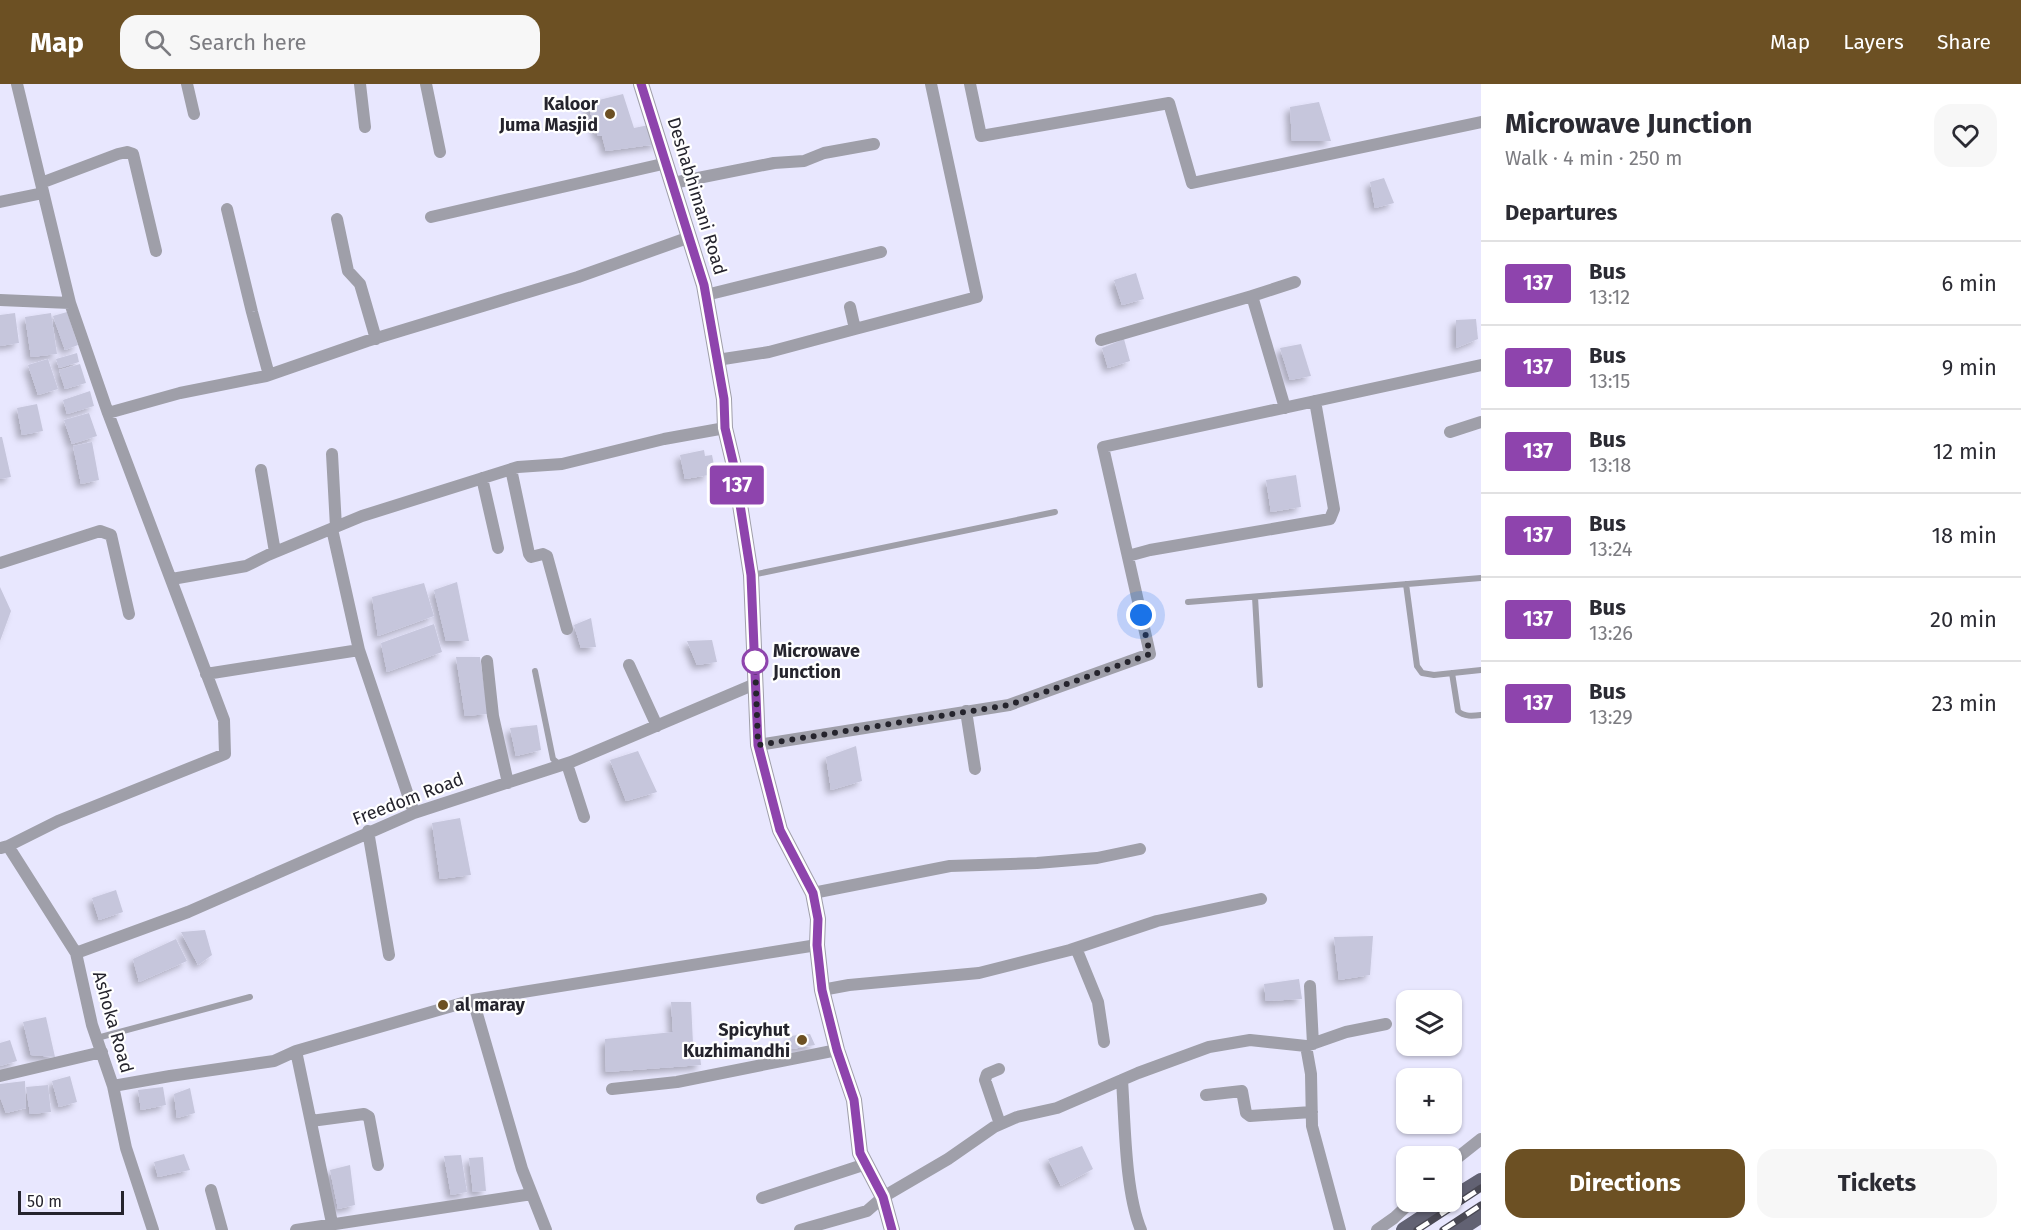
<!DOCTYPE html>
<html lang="en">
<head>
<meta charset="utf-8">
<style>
	:root { --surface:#fff; --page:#f7f7f7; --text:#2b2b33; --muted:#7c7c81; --line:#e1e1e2; --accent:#6c5023 }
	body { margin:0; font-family:"Fira Sans",sans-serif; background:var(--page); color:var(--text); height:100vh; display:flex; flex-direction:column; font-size:22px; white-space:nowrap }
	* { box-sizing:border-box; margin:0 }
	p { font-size:20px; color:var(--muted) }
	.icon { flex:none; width:33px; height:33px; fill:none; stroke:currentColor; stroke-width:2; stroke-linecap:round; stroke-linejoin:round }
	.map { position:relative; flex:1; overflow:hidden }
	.sheet { display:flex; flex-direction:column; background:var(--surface); width:540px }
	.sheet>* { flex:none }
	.badge { padding:0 12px; border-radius:4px; font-size:21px; line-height:39px }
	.controls { position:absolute; left:1396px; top:906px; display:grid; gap:12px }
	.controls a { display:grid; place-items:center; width:66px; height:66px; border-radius:12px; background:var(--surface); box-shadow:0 2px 4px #0004; font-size:30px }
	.scale { position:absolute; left:18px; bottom:15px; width:106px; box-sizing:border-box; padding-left:6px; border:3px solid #25242d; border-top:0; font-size:16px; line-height:21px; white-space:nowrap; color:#25242d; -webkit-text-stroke:4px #fff; paint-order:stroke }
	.you { position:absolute; width:30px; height:30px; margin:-15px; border:4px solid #fff; border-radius:50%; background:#1a73e8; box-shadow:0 0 0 9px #1a73e833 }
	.map>.badge { position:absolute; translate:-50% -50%; box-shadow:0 0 0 3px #fff }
	h2 { padding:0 24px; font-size:22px; line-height:54px }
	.round { display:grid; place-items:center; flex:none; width:63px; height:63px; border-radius:18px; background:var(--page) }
	.overview { display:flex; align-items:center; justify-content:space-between; height:102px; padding:0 24px }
	h1 { font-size:28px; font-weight:700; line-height:45px }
	.button { display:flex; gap:12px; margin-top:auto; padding:12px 24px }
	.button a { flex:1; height:69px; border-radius:18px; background:var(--accent); color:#fff; font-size:24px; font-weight:700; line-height:69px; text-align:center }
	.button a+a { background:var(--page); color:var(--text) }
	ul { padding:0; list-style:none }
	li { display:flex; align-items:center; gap:18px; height:84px; padding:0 24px; border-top:2px solid var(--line) }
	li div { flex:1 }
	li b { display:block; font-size:22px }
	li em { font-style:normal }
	li .badge { min-width:66px; font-weight:700; text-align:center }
	header { display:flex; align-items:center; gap:36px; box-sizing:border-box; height:84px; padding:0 30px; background:var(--accent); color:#fff }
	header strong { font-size:28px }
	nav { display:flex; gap:33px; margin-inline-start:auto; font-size:21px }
	.search { width:420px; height:54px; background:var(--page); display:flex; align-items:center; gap:15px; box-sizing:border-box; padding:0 21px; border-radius:18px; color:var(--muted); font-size:22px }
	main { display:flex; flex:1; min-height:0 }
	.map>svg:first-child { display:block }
	.building { fill:#c6c6dc; filter:url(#shadow) }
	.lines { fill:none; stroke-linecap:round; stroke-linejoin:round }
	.service { stroke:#9f9fa9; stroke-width:6 }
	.minor { stroke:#9f9fa9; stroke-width:12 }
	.tertiary { stroke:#9f9fa9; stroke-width:16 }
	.primary { stroke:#626273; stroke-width:16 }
	.rail-casing { stroke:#494853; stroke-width:7 }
	.rail { stroke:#fff; stroke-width:4.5; stroke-dasharray:14; stroke-linecap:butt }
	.line-casing { stroke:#fff; stroke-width:14 }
	.line { stroke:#8e44ad; stroke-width:9 }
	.walk { stroke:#25242d; stroke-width:6; stroke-dasharray:0 10.8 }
	.poi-dot { fill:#6c5023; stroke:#fff; stroke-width:2 }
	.stop-dot { fill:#fff; stroke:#8e44ad; stroke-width:3 }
	.labels { text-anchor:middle; stroke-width:4.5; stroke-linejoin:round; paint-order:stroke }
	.poi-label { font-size:18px; font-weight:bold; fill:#25242d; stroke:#fff; text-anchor:end }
	.street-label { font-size:18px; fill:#25242d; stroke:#fff }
	.stop-label { font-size:18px; font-weight:bold; fill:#25242d; stroke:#fff; text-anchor:start }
</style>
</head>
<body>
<header>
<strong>Map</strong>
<div class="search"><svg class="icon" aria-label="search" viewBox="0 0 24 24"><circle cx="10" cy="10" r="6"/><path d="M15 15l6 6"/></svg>Search here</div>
<nav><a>Map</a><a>Layers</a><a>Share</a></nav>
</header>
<main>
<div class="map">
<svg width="1481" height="1146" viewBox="0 0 1481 1146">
	<defs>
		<filter id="shadow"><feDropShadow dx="-4.5" dy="4.5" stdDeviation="3" flood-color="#0004"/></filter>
	</defs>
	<rect width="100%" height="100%" fill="#e8e7fe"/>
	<path class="building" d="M623,10L634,44L649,41L658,60L606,67L602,52H598L587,19Z
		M1319,18L1331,57H1292L1290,23Z
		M1384,94L1394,119L1375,124L1370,98Z
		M1136,189L1144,215L1122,221L1114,196Z
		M67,228L78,261L65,266L53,232Z
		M15,229L19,259L0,262V231Z
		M51,229L57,270L31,273L25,233Z
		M1476,235L1478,255L1456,264V236Z
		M1124,255L1130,277L1108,284L1102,264Z
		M1301,260L1311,292L1290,296L1280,264Z
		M77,269L79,278L59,284L56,275Z
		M48,275L58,305L38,311L28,281Z
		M80,280L86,299L65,305L59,286Z
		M90,307L94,322L67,330L63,316Z
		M37,320L43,347L22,351L17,324Z
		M89,329L97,352L72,360L64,336Z
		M0,353H2L11,393L0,395Z
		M92,358L99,396L81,400L73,362Z
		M704,366L705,372L712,371L714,381L707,382L709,391L685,395L680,371Z
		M1296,391L1301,423L1271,428L1266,396Z
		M457,498L469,557H446L434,506Z
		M424,499L434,532L378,552L372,513Z
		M0,503L11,527L0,557Z
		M591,534L596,563L581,564L574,541Z
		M434,540L442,568L387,588L381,559Z
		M712,556L717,578L697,581L687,557Z
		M456,573H480L488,630L465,632Z
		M537,641L541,666L516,672L510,644Z
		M856,662L862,697L831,706L826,673Z
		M638,667L657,708L626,717L610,676Z
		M460,734L471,791L440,795L432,739Z
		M116,806L123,828L99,836L92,814Z
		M205,846L212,871L198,881L181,848Z
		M1373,852L1370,891L1339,896L1334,853Z
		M176,855L187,877L139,898L133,875Z
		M1299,895L1302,915L1266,917L1264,900Z
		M671,918H691L693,960L699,962L701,981L606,988L605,955L673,948Z
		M46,933L55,973L31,971L23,938Z
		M810,950L815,961L792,965L789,952Z
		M10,956L17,977L0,982V959Z
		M70,992L77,1018L59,1023L52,997Z
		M25,997L26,1024L6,1029L0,1013V1000Z
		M48,1001L51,1028L30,1030L26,1003Z
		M163,1003L166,1021L141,1026L138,1006Z
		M190,1004L195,1029L177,1034L174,1010Z
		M1082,1062L1093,1085L1061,1102L1048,1075Z
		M184,1070L190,1086L158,1093L154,1078Z
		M461,1071L467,1108L451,1111L444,1072Z
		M483,1073L486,1107L473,1108L469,1074Z
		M350,1081L355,1121L338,1125L330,1086Z"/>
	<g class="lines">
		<path class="service" d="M752,491L1055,428
			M1406,500L1417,582L1422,589L1434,591L1481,586
			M1255,513L1260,601
			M1188,518L1481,494
			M535,587L553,675L560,681
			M1452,589L1458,627C1464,633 1473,632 1481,631
			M97,954L250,913"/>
		<path class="minor" d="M17,0L70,219
			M187,0L194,30
			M360,0L365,43
			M426,0L440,68
			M970,0L981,52L1169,19L1192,99L1481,38
			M41,99L118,70L127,68L133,70L156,167
			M673,99L774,79L804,77L824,69L874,60
			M0,118L43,109
			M227,125L252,228L269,291
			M431,133L667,79
			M337,135L348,187L360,200L376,255
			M706,211L881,168
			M1252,212L1295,198
			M0,216L70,219L108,329L224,636L225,670L58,737L8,762
			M850,223L855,245L977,213L931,0
			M1101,256L1252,212L1285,324
			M717,276L769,268L855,245
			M108,329L180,309L266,292L367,257L578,193L690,153
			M1450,348L1481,338
			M332,370L336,443
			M511,385L529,470L531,473L543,470L547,472L567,545
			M261,386L275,468
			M482,394L498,464
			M332,445L359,566L414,729
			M1128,472L1150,466L1330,435L1334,425L1315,317
			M0,479L100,447L111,451L129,530
			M172,495L246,482L268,471L362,432L518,383L562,380L664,355L725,344
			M487,577L493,632L508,699
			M629,581L657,642
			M206,590L359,566
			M966,627L975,685
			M758,661L1009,621L1150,570L1103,363L1481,281
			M567,680L584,733
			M368,747L389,871
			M1,764L8,762L76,869L92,941L113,1002L126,1064L153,1146
			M813,809L950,782L1037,779L1097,774L1140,765
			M1076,864L1098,918L1104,958
			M76,869L188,828L414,729L571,678L755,600
			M1310,902L1313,960
			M822,906L849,901L979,889L1070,866L1157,837L1261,815
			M473,916L522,1085L546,1146
			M1306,962L1311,990L1312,1042L1340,1146
			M999,985L987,990L985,996L1000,1040
			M0,992L102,968
			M1122,996C1125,1039 1125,1108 1141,1146
			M113,1002L170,992L274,977L296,967
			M612,1005L677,998L837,966
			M1206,1011L1242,1007L1246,1029L1250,1032L1312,1028
			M311,1037L364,1030L369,1033L378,1081
			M1452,1078L1481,1055
			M211,1106L222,1146
			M762,1114L866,1080
			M332,1139L296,967L473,916L817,861
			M296,1146L532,1110
			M800,1146L867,1127L883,1113L948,1075L994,1043L1017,1033L1057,1024L1138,989L1209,963L1250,956L1306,962L1346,948L1386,940
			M1377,1146L1394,1134L1411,1118"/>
		<path class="tertiary" d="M641,0L704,201L724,315L725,344L734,382L751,491L758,661L780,746L813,809L818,835L817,861L822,906L837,966L854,1016L860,1069L883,1113L892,1146"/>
		<path class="primary" d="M1452,1115L1481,1097
			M1404,1146L1447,1118
			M1458,1146L1481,1131"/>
		<g class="rail-casing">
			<path id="rail" d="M1417,1146L1481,1104
				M1443,1146L1481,1121"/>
		</g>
		<use href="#rail" class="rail"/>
	</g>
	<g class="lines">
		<g class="line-casing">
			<path id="line" d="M641,0L704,201L724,315L725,344L734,382L751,491L758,661L780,746L813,809L818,835L817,861L822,906L837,966L854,1016L860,1069L883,1113L892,1146"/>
		</g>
		<use href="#line" class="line"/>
		<path class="walk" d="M755,577L758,661L1009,621L1150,570L1141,531"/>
	</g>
	<g class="poi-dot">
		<circle cx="610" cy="30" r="6"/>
		<circle cx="443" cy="921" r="6"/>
		<circle cx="802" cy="956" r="6"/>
	</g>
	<circle class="stop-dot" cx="755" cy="577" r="12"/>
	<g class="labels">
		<g class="poi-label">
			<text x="598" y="26">Kaloor<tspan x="598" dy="21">Juma Masjid</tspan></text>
			<text x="455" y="927" text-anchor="start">al maray</text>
			<text x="790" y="952">Spicyhut<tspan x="790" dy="21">Kuzhimandhi</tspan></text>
		</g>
		<g class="street-label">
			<text transform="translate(697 112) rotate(73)" y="6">Deshabhimani Road</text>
			<text transform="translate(408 715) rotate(-21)" y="6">Freedom Road</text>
			<text transform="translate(113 938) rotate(74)" y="6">Ashoka Road</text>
		</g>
		<g class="stop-label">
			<text x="773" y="573">Microwave<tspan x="773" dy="21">Junction</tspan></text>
		</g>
	</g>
</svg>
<div class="controls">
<a><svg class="icon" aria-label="layers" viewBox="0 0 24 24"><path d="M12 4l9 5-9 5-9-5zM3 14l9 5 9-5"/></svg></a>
<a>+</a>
<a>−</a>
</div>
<div class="scale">50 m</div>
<div class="you" style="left:1141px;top:531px"></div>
<b class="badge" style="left:737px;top:401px;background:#8e44ad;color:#fff">137</b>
</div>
<section class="sheet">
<div class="overview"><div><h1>Microwave Junction</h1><p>Walk · 4 min · 250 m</p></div><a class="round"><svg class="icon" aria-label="heart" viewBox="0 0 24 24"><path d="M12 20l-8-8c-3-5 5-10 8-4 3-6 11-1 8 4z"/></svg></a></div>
<h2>Departures</h2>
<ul>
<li><span class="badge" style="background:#8e44ad;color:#fff">137</span><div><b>Bus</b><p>13:12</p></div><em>6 min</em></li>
<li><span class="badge" style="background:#8e44ad;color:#fff">137</span><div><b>Bus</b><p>13:15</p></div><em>9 min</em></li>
<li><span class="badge" style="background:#8e44ad;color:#fff">137</span><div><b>Bus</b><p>13:18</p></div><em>12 min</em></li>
<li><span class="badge" style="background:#8e44ad;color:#fff">137</span><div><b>Bus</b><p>13:24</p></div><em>18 min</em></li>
<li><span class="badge" style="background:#8e44ad;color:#fff">137</span><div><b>Bus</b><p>13:26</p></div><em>20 min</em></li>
<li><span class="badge" style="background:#8e44ad;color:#fff">137</span><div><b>Bus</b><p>13:29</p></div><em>23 min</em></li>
</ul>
<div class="button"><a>Directions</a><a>Tickets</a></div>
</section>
</main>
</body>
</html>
